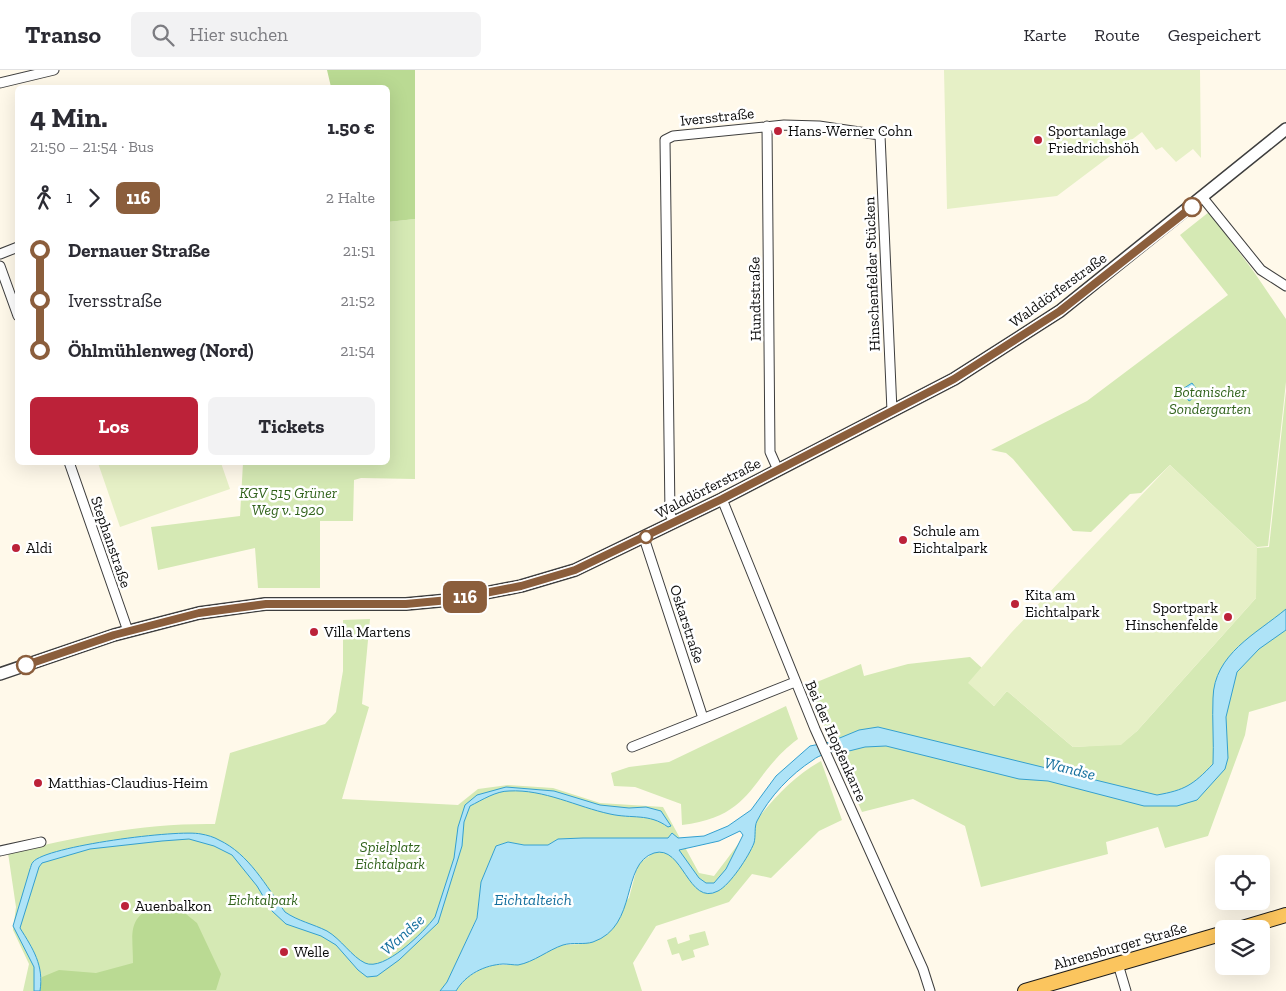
<!DOCTYPE html>
<html lang="de">
<head>
<meta charset="utf-8">
<style>
	:root { --surface:#fff; --page:#f2f2f3; --text:#2b2b33; --muted:#7c7c81; --line:#e1e1e2; --accent:#bc2239 }
	body { margin:0; font-family:"Zilla Slab",serif; background:var(--page); color:var(--text); height:100vh; display:flex; flex-direction:column; font-size:19px; white-space:nowrap }
	* { box-sizing:border-box; margin:0 }
	p { font-size:16px; color:var(--muted) }
	.icon { flex:none; width:28px; height:28px; fill:none; stroke:currentColor; stroke-width:2; stroke-linecap:round; stroke-linejoin:round }
	.map { position:relative; flex:1; overflow:hidden }
	.sheet { position:absolute; left:15px; top:15px; width:375px; height:380px; display:flex; flex-direction:column; background:var(--surface); border-radius:8px; box-shadow:0 5px 20px #0002 }
	.sheet>* { flex:none }
	.badge { padding:0 10px; border-radius:8px; font-size:18px; line-height:32px }
	.fabs { position:absolute; left:1215px; top:785px; display:grid; gap:10px }
	.fabs a { display:grid; place-items:center; width:55px; height:55px; border-radius:8px; background:var(--surface); box-shadow:0 5px 20px #0002; font-size:25px }
	.map>.badge { position:absolute; translate:-50% -50%; box-shadow:0 0 0 2px #fff }
	.legs { display:flex; align-items:center; gap:8px; height:55px; padding:0 15px; font-size:16px }
	.legs p { margin-inline-start:auto }
	.head { display:flex; align-items:center; justify-content:space-between; height:85px; padding:0 15px }
	h1 { font-size:28px; font-weight:700; line-height:38px }
	.action { display:flex; gap:10px; margin-top:auto; padding:10px 15px }
	.action a { flex:1; height:58px; border-radius:8px; background:var(--accent); color:#fff; font-size:20px; font-weight:700; line-height:58px; text-align:center }
	.action a+a { background:var(--page); color:var(--text) }
	ul { padding:0 15px; list-style:none }
	li { display:flex; align-items:center; gap:18px; height:50px; font-size:19px }
	li i { display:grid; place-items:center; width:8px; height:100%; margin:0 6px; background:currentColor }
	li i::after { content:''; width:12px; height:12px; margin:-6px; border:4px solid; border-radius:50%; background:var(--surface) }
	li p { margin-inline-start:auto }
	li:first-child i { background:linear-gradient(#0000 50%,currentColor 0) }
	li:last-child i { background:linear-gradient(currentColor 50%,#0000 0) }
	header { display:flex; align-items:center; gap:30px; box-sizing:border-box; height:70px; padding:0 25px; background:var(--surface); border-bottom:1px solid var(--line) }
	header strong { font-size:24px }
	nav { display:flex; gap:28px; margin-inline-start:auto; font-size:18px }
	.search { width:350px; height:45px; background:var(--page); display:flex; align-items:center; gap:12px; box-sizing:border-box; padding:0 18px; border-radius:8px; color:var(--muted); font-size:19px }
	.map>svg:first-child { display:block }
	.green { fill:#d5e9b4 }
	.forest { fill:#bada93 }
	.pitch { fill:#e6f0c6 }
	.water { fill:#aee3f7; stroke:#34a0cf; fill-rule:evenodd }
	.lines { fill:none; stroke-linecap:round; stroke-linejoin:round }
	.minor-casing { stroke:#3e3e3e; stroke-width:11 }
	.tertiary-casing { stroke:#3e3e3e; stroke-width:14 }
	.primary-casing { stroke:#1c1c1c; stroke-width:16 }
	.minor { stroke:#fff; stroke-width:9 }
	.tertiary { stroke:#fff; stroke-width:11 }
	.primary { stroke:#fbc55e; stroke-width:14 }
	.line-1-casing { stroke:#fff; stroke-width:11 }
	.line-1 { stroke:#8b5e3c; stroke-width:8 }
	.poi-dot { fill:#bc2239; stroke:#fff; stroke-width:2 }
	.stop-1-dot { fill:#fff; stroke:#8b5e3c; stroke-width:2.5 }
	.labels { text-anchor:middle; stroke-width:5; stroke-linejoin:round; paint-order:stroke }
	.street-label { font-size:15px; fill:#0b0b0b; stroke:#fff }
	.poi-label { font-size:15px; fill:#0b0b0b; stroke:#fff; text-anchor:start }
	.park-label { font-size:15px; font-style:italic; fill:#31631c; stroke:#fff }
	.water-label { font-size:16px; font-style:italic; fill:#146f9e; stroke:#fff }
</style>
</head>
<body>
<header>
<strong>Transo</strong>
<div class="search"><svg class="icon" aria-label="search" viewBox="0 0 24 24"><circle cx="10" cy="10" r="6"/><path d="M15 15l6 6"/></svg>Hier suchen</div>
<nav><a>Karte</a><a>Route</a><a>Gespeichert</a></nav>
</header>
<div class="map">
<svg width="1286" height="921" viewBox="0 0 1286 921">
	<rect width="100%" height="100%" fill="#fff9ea"/>
	<path class="green" d="M1209,142L1254,202L1286,249V312L1268,476L1257,477L1170,395L1141,423L1130,424L1091,462L1073,461L1013,389L1006,383L991,380L1087,331L1228,225L1180,165Z
		M415,149V409L361,408L354,410L353,451H320V518H258L255,478L158,500L151,457L240,446L243,393L388,392V152Z
		M1286,321V631L1249,642L1245,665L1208,766L1165,778L1158,757L1106,772L1108,784L981,817L965,756L913,729L862,742L807,616L861,594L864,606L908,594L970,587L982,598L969,613L994,636L1007,621L1073,677L1121,674L1137,661L1256,528L1255,478L1269,477Z
		M370,549L362,634L369,637L342,729L458,735L478,719L508,715L553,718L600,733L663,737L699,803L714,806C746,766 775,716 821,691L842,750L819,761L771,808L752,804L729,832L656,856L633,893L642,921H456L466,908L481,899L494,895H518L562,875L581,874L629,828L638,794L652,784L583,768L558,769L548,775H524L508,772L496,776L481,812L477,847L447,913L440,921H23L29,894L13,860L16,837L8,783C77,767 144,753 215,754L230,683L325,654L336,642L343,601V550Z
		M786,636L798,669C749,705 756,746 682,755L681,734L635,717L614,716L611,703L629,697L669,692Z
		M705,861L709,875L693,880L695,887L682,891L679,883L672,885L667,870L676,867L678,874L690,870L689,865Z"/>
	<path class="forest" d="M327,0H415V149L388,152V18L331,17Z
		M157,834L175,835L197,853L221,904L216,920L40,921L42,907L59,900L96,903L133,893C133,863 126,849 157,834Z"/>
	<path class="pitch" d="M944,0H1200L1201,88L1193,79L1176,92L1162,77L1156,80L1142,62L1057,126L947,139Z
		M98,393H221L230,419L120,457Z
		M1170,395L1257,477L1256,528L1137,661L1121,675L1073,677L1007,621L994,636L968,613L1011,563Z"/>
	<path class="water" d="M1192,313L1200,324L1189,331L1181,320Z
		M1286,539V560L1259,579L1237,602L1226,647L1228,688L1225,699L1197,730L1177,736H1144L1048,711L1019,709L886,676L865,677L841,683L837,680C829,683 819,685 813,690C791,704 769,727 757,751C754,757 756,766 754,773C749,786 730,815 718,821C688,837 683,774 654,783C620,794 639,856 593,872C584,875 573,872 563,875C548,880 534,892 518,895C514,895 508,894 503,894C485,895 466,904 456,921H440L447,912L477,848L481,812L496,776L508,772L524,775H548L558,769L583,768H668L672,763L678,768L704,766L728,756L751,740L776,706L810,676L830,672L859,660L878,657L1157,725C1185,720 1193,715 1213,694C1214,672 1212,650 1213,628C1214,584 1256,564 1286,539ZM740,761L743,765L726,799L714,813H706L699,808L679,780L719,771Z
		M506,717L554,721L600,735L629,738L646,737L661,741L671,756L668,757C649,743 632,749 610,744C577,737 544,719 509,721C496,721 482,730 470,736L464,752L462,776L438,853L399,890L377,906L367,907L358,900L336,875L321,866L286,854L272,841L257,816L232,785L214,776L189,769L162,771L90,779L42,793L39,797L20,858C33,879 44,895 40,921H34V897L13,856L30,799C31,797 31,794 33,792C46,776 179,759 201,764C207,765 214,767 219,770C249,784 266,816 285,842C298,851 313,854 327,861C341,869 352,887 365,893C384,902 424,862 435,847L454,788L458,757L465,735L477,725Z"/>
	<g class="lines">
		<g class="minor-casing">
			<path id="minor" d="M0,13L54,0
				M767,56L770,382L778,400
				M1203,128L1261,200L1286,216
				M0,184L18,177
				M0,196L18,246
				M69,392L128,561
				M722,429L815,659L923,899L930,921
				M674,453L670,444L665,70L673,66L784,55L819,56L880,65L892,341
				M644,468L703,648
				M632,677L795,612
				M0,781L41,772
				M1118,894L1126,921"/>
		</g>
		<g class="tertiary-casing">
			<path id="tertiary" d="M0,604L114,565L199,543L265,534H406L449,530L521,516L575,500L722,429L954,309L1060,241L1286,59"/>
		</g>
		<g class="primary-casing">
			<path id="primary" d="M1239,859L1286,845
				M1025,921L1224,863"/>
		</g>
		<use href="#minor" class="minor"/>
		<use href="#tertiary" class="tertiary"/>
		<use href="#primary" class="primary"/>
	</g>
	<g class="lines">
		<g class="line-1-casing">
			<path id="line-1" d="M26,595L114,565L199,543L266,534H406L449,530L521,516L575,500L722,429L954,309L1060,241L1192,137"/>
		</g>
		<use href="#line-1" class="line-1"/>
	</g>
	<g class="poi-dot">
		<circle cx="778" cy="61" r="5"/>
		<circle cx="1038" cy="70" r="5"/>
		<circle cx="903" cy="470" r="5"/>
		<circle cx="16" cy="478" r="5"/>
		<circle cx="1015" cy="534" r="5"/>
		<circle cx="1228" cy="547" r="5"/>
		<circle cx="314" cy="562" r="5"/>
		<circle cx="38" cy="713" r="5"/>
		<circle cx="125" cy="836" r="5"/>
		<circle cx="284" cy="882" r="5"/>
	</g>
	<g class="stop-1-dot">
		<circle cx="1192" cy="137" r="9"/>
		<circle cx="646" cy="467" r="6"/>
		<circle cx="26" cy="595" r="9"/>
	</g>
	<g class="labels">
		<g class="street-label">
			<text transform="translate(717 47) rotate(-6)" y="5">Iversstraße</text>
			<text transform="translate(872 204) rotate(-92)" y="5">Hinschenfelder Stücken</text>
			<text transform="translate(1058 220) rotate(-36)" y="5">Walddörferstraße</text>
			<text transform="translate(755 229) rotate(-91)" y="5">Hundtstraße</text>
			<text transform="translate(708 418) rotate(-27)" y="5">Walddörferstraße</text>
			<text transform="translate(111 472) rotate(71)" y="5">Stephanstraße</text>
			<text transform="translate(687 554) rotate(72)" y="5">Oskarstraße</text>
			<text transform="translate(836 671) rotate(66)" y="5">Bei der Hopfenkarre</text>
			<text transform="translate(1120 876) rotate(-16)" y="5">Ahrensburger Straße</text>
		</g>
		<g class="poi-label">
			<text x="788" y="66">Hans-Werner Cohn</text>
			<text x="1048" y="66">Sportanlage<tspan x="1048" dy="17">Friedrichshöh</tspan></text>
			<text x="913" y="466">Schule am<tspan x="913" dy="17">Eichtalpark</tspan></text>
			<text x="26" y="483">Aldi</text>
			<text x="1025" y="530">Kita am<tspan x="1025" dy="17">Eichtalpark</tspan></text>
			<text x="1218" y="543" text-anchor="end">Sportpark<tspan x="1218" dy="17">Hinschenfelde</tspan></text>
			<text x="324" y="567">Villa Martens</text>
			<text x="48" y="718">Matthias-Claudius-Heim</text>
			<text x="135" y="841">Auenbalkon</text>
			<text x="294" y="887">Welle</text>
		</g>
		<g class="park-label">
			<text x="1210" y="327">Botanischer<tspan x="1210" dy="17">Sondergarten</tspan></text>
			<text x="288" y="428">KGV 515 Grüner<tspan x="288" dy="17">Weg v. 1920</tspan></text>
			<text x="390" y="782">Spielplatz<tspan x="390" dy="17">Eichtalpark</tspan></text>
			<text x="263" y="835">Eichtalpark</text>
		</g>
		<g class="water-label">
			<text transform="translate(1070 698) rotate(14)" y="6">Wandse</text>
			<text x="533" y="835">Eichtalteich</text>
			<text transform="translate(402 864) rotate(-42)" y="6">Wandse</text>
		</g>
	</g>
</svg>
<div class="fabs">
<a><svg class="icon" aria-label="locate" viewBox="0 0 24 24"><circle cx="12" cy="12" r="6"/><path d="M12 2v4M12 18v4M2 12h4M18 12h4"/></svg></a>
<a><svg class="icon" aria-label="layers" viewBox="0 0 24 24"><path d="M12 4l9 5-9 5-9-5zM3 14l9 5 9-5"/></svg></a>
</div>
<b class="badge" style="left:465px;top:527px;background:#8b5e3c;color:#fff">116</b>
<section class="sheet">
<div class="head"><div><h1>4 Min.</h1><p>21:50 – 21:54 · Bus</p></div><b>1.50 €</b></div>
<div class="legs"><svg class="icon" aria-label="walk" viewBox="0 0 24 24"><circle cx="13" cy="4" r="2"/><path d="M13 8l-2 6 4 7M11 14l-3 7M7 12l3-4h3l4 4"/></svg>1<svg class="icon" aria-label="forward" viewBox="0 0 24 24"><path d="M9 5l7 7-7 7"/></svg><b class="badge" style="background:#8b5e3c;color:#fff">116</b><p>2 Halte</p></div>
<ul>
<li><i style="color:#8b5e3c"></i><b>Dernauer Straße</b><p>21:51</p></li>
<li><i style="color:#8b5e3c"></i><span>Iversstraße</span><p>21:52</p></li>
<li><i style="color:#8b5e3c"></i><b>Öhlmühlenweg (Nord)</b><p>21:54</p></li>
</ul>
<div class="action"><a>Los</a><a>Tickets</a></div>
</section>
</div>
</body>
</html>
